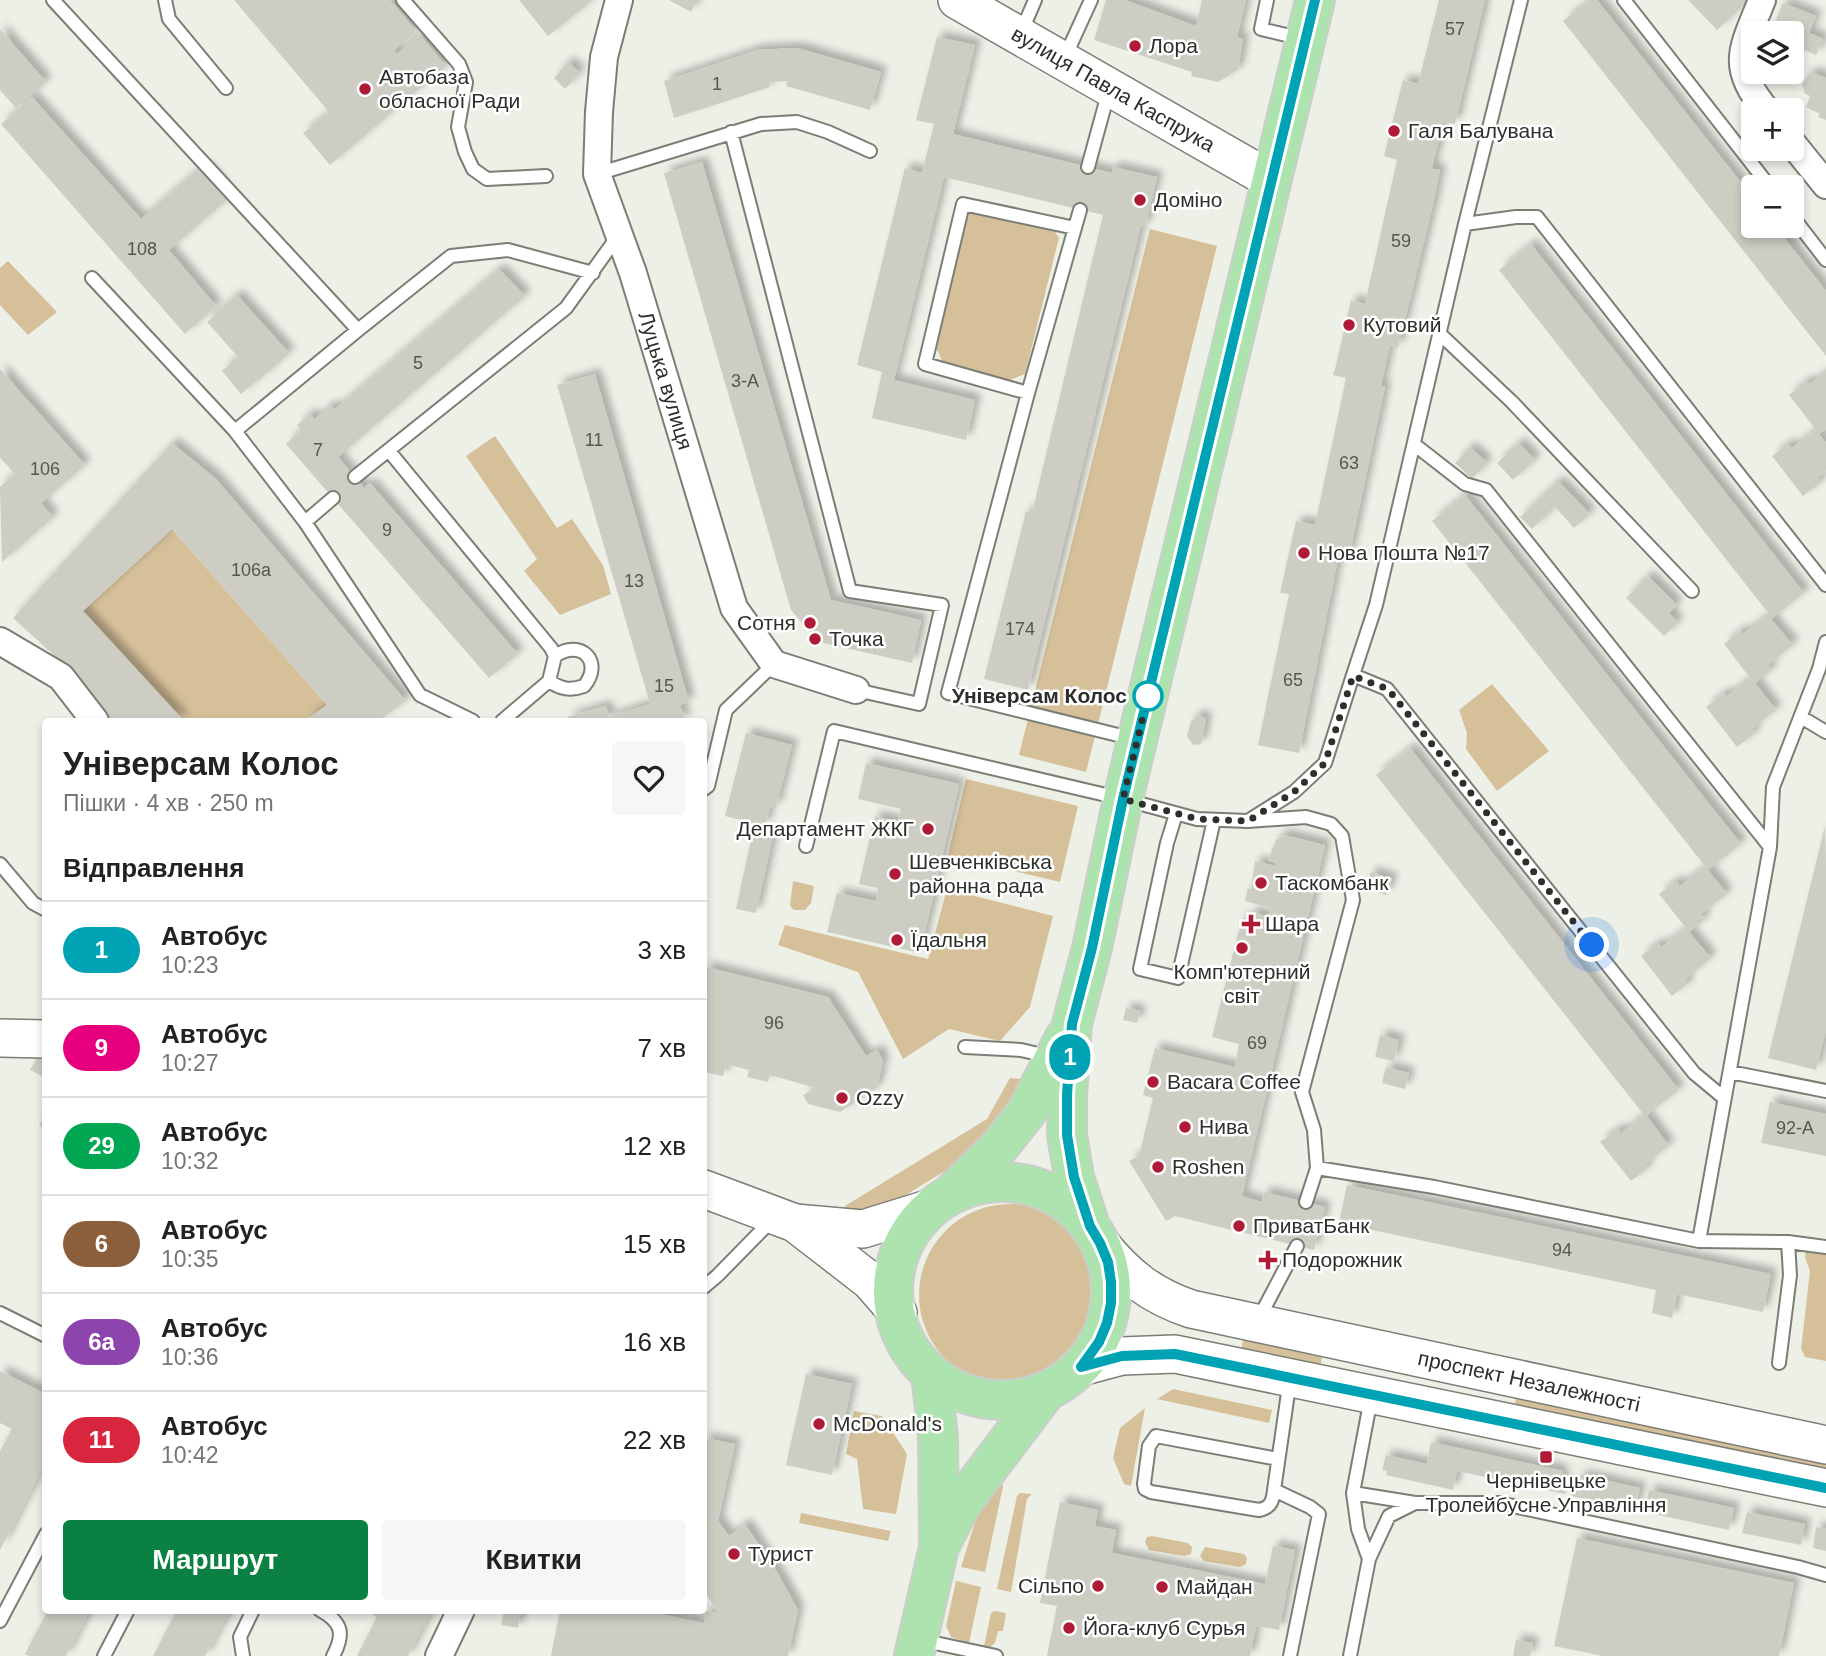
<!DOCTYPE html>
<html lang="uk">
<head>
<meta charset="utf-8">
<style>
	:root { --surface:#fff; --page:#f6f6f6; --text:#222; --muted:#767676; --line:#e0e0e0; --accent:#0b8043 }
	body { margin:0; font-family:Arial,sans-serif; background:var(--page); color:var(--text); height:100vh; display:flex; flex-direction:column; font-size:26px; white-space:nowrap }
	* { box-sizing:border-box; margin:0 }
	p { font-size:23px; color:var(--muted) }
	.icon { flex:none; width:38px; height:38px; fill:none; stroke:currentColor; stroke-width:2; stroke-linecap:round; stroke-linejoin:round }
	.map { position:relative; flex:1; overflow:hidden }
	.side { position:absolute; left:42px; top:718px; width:665px; height:896px; display:flex; flex-direction:column; background:var(--surface); border-radius:7px; box-shadow:0 4px 10px #0003 }
	.side>* { flex:none }
	.badge { padding:0 14px; border-radius:23px; font-size:24px; line-height:46px }
	.tools { position:absolute; left:1741px; top:21px; display:grid; gap:14px }
	.tools a { display:grid; place-items:center; width:63px; height:63px; border-radius:7px; background:var(--surface); box-shadow:0 4px 10px #0003; font-size:35px }
	.you { position:absolute; width:35px; height:35px; margin:-18px; border:5px solid #fff; border-radius:50%; background:#1a73e8; box-shadow:0 0 0 10px #1a73e833 }
	.map>.badge { position:absolute; translate:-50% -50%; box-shadow:0 0 0 4px #fff }
	h2 { padding:0 21px; font-size:26px; line-height:63px }
	.round { display:grid; place-items:center; flex:none; width:74px; height:74px; border-radius:7px; background:var(--page) }
	.headline { display:flex; align-items:center; justify-content:space-between; height:119px; padding:0 21px }
	h1 { font-size:33px; font-weight:600; line-height:52px }
	.cta { display:flex; gap:14px; margin-top:auto; padding:14px 21px }
	.cta a { flex:1; height:80px; border-radius:7px; background:var(--accent); color:#fff; font-size:28px; font-weight:600; line-height:80px; text-align:center }
	.cta a+a { background:var(--page); color:var(--text) }
	ul { padding:0; list-style:none }
	li { display:flex; align-items:center; gap:21px; height:98px; padding:0 21px; border-top:2px solid var(--line) }
	li div { flex:1 }
	li b { display:block; font-size:26px }
	li em { font-style:normal }
	li .badge { min-width:77px; font-weight:700; text-align:center }
	.map>svg:first-child { display:block }
	.green { fill:#d6c09a }
	.building { fill:#cecdc4; filter:url(#shadow) }
	.lines { fill:none; stroke-linecap:round; stroke-linejoin:round }
	.lane-casing { stroke:#7b7e75; stroke-width:16 }
	.street-casing { stroke:#7b7e75; stroke-width:30 }
	.secondary-casing { stroke:#7b7e75; stroke-width:40 }
	.primary-casing { stroke:#cdcdcc; stroke-width:42 }
	.lane { stroke:#fff; stroke-width:12 }
	.street { stroke:#fff; stroke-width:26 }
	.secondary { stroke:#fff; stroke-width:37 }
	.primary { stroke:#ade3af; stroke-width:38 }
	.line-casing { stroke:#fff; stroke-width:16 }
	.line { stroke:#00a3b4; stroke-width:10 }
	.walk { stroke:#2e2f2b; stroke-width:7; stroke-dasharray:0 12.6 }
	.poi-dot { fill:#af1a37; stroke:#fff; stroke-width:2.5 }
	.stop-dot { fill:#fff; stroke:#00a3b4; stroke-width:3.5 }
	.labels { text-anchor:middle; stroke-width:5; stroke-linejoin:round; paint-order:stroke }
	.number-label { font-size:18px; fill:#565651 }
	.poi-label { font-size:21px; fill:#2e2f2b; stroke:#fff; text-anchor:start }
	.street-label { font-size:21px; fill:#2e2f2b; stroke:#fff }
	.stop-label { font-size:21px; font-weight:bold; fill:#2e2f2b; stroke:#fff; text-anchor:end }
</style>
</head>
<body>
<div class="map">
<svg width="1826" height="1656" viewBox="0 0 1826 1656">
	<defs>
		<filter id="shadow"><feDropShadow dx="6" dy="-6" stdDeviation="3.5" flood-color="#0004"/></filter>
	</defs>
	<rect width="100%" height="100%" fill="#edf0e7"/>
	<path class="green" d="M969,210L1053,229L1059,238L1025,374L1010,380L942,361L935,345Z
		M1150,229L1217,246L1086,772L1019,755Z
		M8,261L57,312L28,335L0,305V268Z
		M495,436L557,528L572,519L603,565L611,594L560,615L524,571L537,559L466,456Z
		M172,529L327,705L305,721H184L83,611Z
		M1492,684L1549,751L1497,791L1466,749L1467,733L1459,710Z
		M966,779L1078,806L1060,882L948,855Z
		M793,881L814,886L811,903L805,910H794L790,906Z
		M947,889L1053,916L1030,1007L1000,1041L949,1029L903,1059L858,972L778,945L785,925L928,959Z
		M1010,1078L1030,1080L1002,1136L855,1226L845,1206L987,1119Z
		M919 1295a91 91 0 1 1 182 0a91 91 0 1 1-182 0Z
		M1806,1249L1826,1253V1361L1805,1357L1801,1349L1810,1271L1805,1257Z
		M1243,1340L1322,1357L1320,1368L1241,1352Z
		M1173,1389L1272,1410L1269,1423L1157,1399Z
		M1516,1398L1826,1460V1474L1514,1410Z
		M1145,1408L1131,1486L1124,1484L1113,1458L1120,1428Z
		M854,1411L882,1416L907,1454L896,1514L863,1509L857,1459L846,1454Z
		M1000,1481L1003,1486L985,1572L961,1567L976,1519Z
		M1020,1493L1032,1494L1027,1499L1011,1592L997,1589L1017,1496Z
		M801,1513L891,1531L888,1541L799,1523Z
		M1152,1536L1188,1543L1192,1547L1191,1554L1185,1556L1149,1550L1145,1542L1147,1537Z
		M1205,1547L1244,1554L1247,1558L1246,1564L1240,1567L1204,1561L1200,1556Z
		M956,1581L981,1587L969,1643L951,1637L946,1626Z
		M994,1611L1006,1613L1003,1631H998L995,1643L990,1647L984,1646L991,1613Z"/>
	<path class="building" d="M234,0H390L416,31L394,50L397,54L420,35L446,66L330,165L303,133L329,112Z
		M519,0H586L589,3L548,36Z
		M669,0H697L691,12Z
		M1106,0H1125L1196,26L1202,0H1246L1237,37L1243,39L1238,70L1218,82L1191,76L1192,72L1094,40Z
		M1439,0H1485L1455,124L1444,122L1434,159L1432,169L1440,170L1433,205L1398,348L1390,345L1381,386L1385,387L1349,556L1339,554L1299,753L1258,745L1289,594L1280,593L1296,521L1315,525L1346,378L1333,375L1335,369L1351,300L1365,304L1397,160L1384,156L1386,147L1403,80L1418,84Z
		M1591,0H1597L1754,199V226H1775L1826,291V356L1563,21Z
		M1688,0H1749L1717,30Z
		M1783,3L1816,16L1809,33L1823,39L1816,55L1792,45V33H1771Z
		M0,29L46,82L16,108L0,90Z
		M937,37L975,45L953,134L1112,173L1113,167L1157,177L1145,227L1141,225L1028,690L984,679L1026,511L1032,513L1103,215L944,177L894,380L975,400L966,440L872,418L882,372L857,365L905,168L922,173L934,124L916,120Z
		M797,48L881,72L870,110L786,86L787,81L769,82L770,87L674,118L664,81L757,50Z
		M568,62L580,73L565,89L554,78Z
		M1814,73L1826,78V120L1818,117L1820,114L1806,107L1810,96L1805,94L1802,85L1807,76Z
		M32,97L141,219L203,165L230,197L169,250L216,306L185,334L1,124Z
		M702,162L831,600L921,620L912,663L819,642L791,610L664,173Z
		M1531,244L1804,593L1771,619L1793,645L1768,665L1772,670L1755,683L1776,710L1752,729L1755,733L1737,747L1706,707L1724,693L1727,696L1750,678L1724,644L1741,630L1743,634L1769,614L1499,270Z
		M499,269L525,296L338,457L364,488L370,483L518,654L489,678L286,444L301,430L297,425L310,414L315,419L331,405L334,410Z
		M237,295L289,353L259,380L241,360L257,380L241,394L222,371L238,357L207,322Z
		M0,369L85,465L41,503L53,517L2,562L0,487L15,474L0,458Z
		M1826,372V429L1819,434L1826,443V471L1818,478L1822,482L1803,496L1772,456L1788,444L1792,448L1816,430L1789,395L1807,381L1810,384Z
		M595,374L689,702L680,705L685,721H569L567,717L606,706L609,717L650,704L557,385Z
		M172,443L216,479L406,701L378,721H305L327,705L172,529L83,611L184,721H111L58,659L13,618Z
		M1519,443L1535,460L1513,480L1497,463Z
		M1470,447L1487,463L1472,479L1455,463Z
		M1558,481L1590,514L1574,528L1555,507L1532,529L1520,517Z
		M1465,495L1741,844L1708,870L1727,894L1701,914L1705,919L1689,932L1711,958L1685,979L1689,983L1672,996L1641,956L1658,943L1661,947L1686,928L1659,894L1676,881L1680,886L1705,866L1432,521Z
		M1648,576L1677,605L1669,613L1678,622L1664,636L1626,598Z
		M1199,715L1206,719L1201,744L1193,745L1187,736L1191,721Z
		M746,733L792,745L776,808L770,806L765,826L725,816Z
		M1410,748L1679,1090L1646,1115L1669,1146L1645,1164L1648,1168L1631,1181L1600,1142L1618,1129L1621,1133L1644,1115L1376,775Z
		M866,763L959,784L920,953L827,932L837,893L876,901L878,888L859,884L875,816L897,822L901,809L858,799Z
		M1825,826L1826,1030L1816,1070L1768,1058Z
		M752,835L772,840L756,913L736,909Z
		M1284,835L1325,845L1242,1196L1262,1202L1264,1192L1325,1207L1314,1250L1175,1216L1166,1221L1129,1161L1139,1156L1153,1098L1143,1095L1155,1048L1235,1067L1239,1044L1212,1037L1242,918L1250,919L1252,911L1268,917L1271,908L1245,901L1248,888L1251,889L1255,861L1275,866L1276,863L1268,860L1276,840Z
		M1371,872L1392,879L1386,895L1365,889Z
		M706,967L828,997L866,1056L877,1050L883,1060L877,1088L840,1112L808,1104L803,1095L816,1088L770,1075L768,1082L747,1077L749,1070L726,1064L723,1076L704,1072V977Z
		M1126,1008L1140,1011L1137,1023L1123,1020Z
		M1380,1035L1399,1040L1394,1061L1375,1057Z
		M40,1053H46V1078L30,1070Z
		M1386,1067L1409,1073L1405,1089L1382,1083Z
		M1770,1102L1826,1114V1156L1761,1143Z
		M46,1112V1129L39,1126Z
		M1347,1185L1771,1274L1763,1312L1677,1294L1672,1318L1652,1313L1656,1290L1339,1223Z
		M0,1371L46,1394V1462L0,1550V1451L12,1429L0,1423Z
		M806,1374L852,1384L832,1475L786,1465Z
		M704,1438L735,1444L718,1521L729,1536L745,1524L777,1572L798,1610L788,1656H551L560,1610H640L704,1623L706,1611L718,1613L704,1590Z
		M1431,1442L1563,1471L1560,1480L1568,1482L1565,1494L1457,1471L1453,1490L1386,1475L1387,1471L1382,1470L1386,1455L1427,1464Z
		M1581,1475L1640,1488L1635,1509L1570,1496L1573,1482L1579,1484Z
		M1649,1490L1734,1508L1729,1530L1644,1512Z
		M1060,1502L1098,1510L1095,1526L1116,1530L1112,1553L1265,1584L1273,1546L1295,1550L1279,1630L1256,1626L1250,1656H1047L1057,1606L1040,1603Z
		M1747,1512L1805,1524L1801,1545L1742,1533Z
		M1816,1527L1826,1529V1551L1813,1548Z
		M1577,1538L1794,1583L1779,1656H1603L1554,1646Z
		M48,1610H90L66,1656H29L25,1654Z
		M177,1610H230L205,1656H153Z
		M365,1610H432L408,1656H357L377,1617Z
		M504,1610H521L518,1628L501,1625Z
		M1516,1640L1533,1643L1530,1656H1513Z"/>
	<g class="lines">
		<g class="lane-casing">
			<path id="lane" d="M53,0L358,330L451,256L508,250L593,273
				M165,0L169,19L226,88
				M403,0L459,64L466,82L458,127L465,152L473,169L487,179L546,176
				M1267,0L1261,29L1303,39
				M1624,0L1770,187
				M1020,35L1035,0
				M1065,57L1091,0
				M731,132L850,591L942,605L919,704L856,690
				M1088,167L1109,90
				M597,174L761,124L797,122L828,132L870,151
				M1080,210L1028,393L948,693L1134,739
				M1792,216L1826,260
				M1465,224L1516,217H1537L1826,585
				M92,278L235,431L305,522L420,695L473,721
				M1439,333L1512,402L1692,591
				M1028,393L925,364L963,204L1075,228
				M235,431L358,330
				M1415,445L1465,484L1486,490L1770,847
				M389,451L551,648L555,656L549,681C561,689 570,691 584,686C604,662 581,638 555,656
				M355,477L566,308L618,236
				M305,522L333,498
				M1353,675L1376,605L1465,224L1521,0
				M1801,717L1826,732
				M502,721L549,681
				M704,789L708,786L726,710L774,664
				M1176,814L1167,843L1140,969L1178,978L1214,820
				M1251,819L1294,792L1325,763L1353,675L1387,689L1694,1073L1724,1098
				M806,846L834,731L1123,799L1197,819L1248,821L1306,817L1331,824L1342,836L1353,900L1302,1092L1314,1130L1317,1168L1434,1187L1699,1241L1788,1242L1790,1275L1779,1363
				M0,864L33,903L46,910
				M965,1047L1021,1050L1051,1057
				M1730,1072L1826,1091
				M1306,1202L1317,1168
				M1699,1241L1770,847L1773,787L1819,669L1826,642
				M1788,1242L1826,1247
				M704,1287L717,1276L773,1219
				M0,1313L46,1336
				M1258,1320L1297,1246
				M1371,1398L1353,1493L1415,1503
				M1274,1490C1273,1500 1271,1508 1259,1510L1151,1492L1145,1489L1144,1484L1149,1446L1156,1436L1278,1459
				M1353,1493L1358,1529L1369,1559
				M320,1610C342,1622 345,1634 333,1656
				M0,1621L46,1534
				M921,1640L996,1656
				M104,1656L128,1610
				M243,1656L240,1637L253,1610
				M1290,1656L1319,1514L1310,1507L1274,1490L1290,1379
				M1350,1656L1369,1559L1389,1516L1415,1503H1499L1798,1567L1826,1575"/>
		</g>
		<g class="street-casing">
			<g id="street">
				<path id="s1" d="M619,0L604,57L599,112L597,174L633,273L734,608L774,664L856,690"/>
				<path d="M1762,0C1743,48 1729,66 1766,110"/>
				<path d="M1792,143L1826,185"/>
				<path d="M0,641L61,677L95,721"/>
				<path d="M439,1656L461,1610"/>
			</g>
		</g>
		<g class="secondary-casing">
			<g id="secondary">
				<path id="s2" d="M957,0L1271,180"/>
				<path d="M0,1038L46,1039"/>
				<path d="M704,1189L795,1223L870,1281L898,1313"/>
				<path d="M795,1223L863,1229L931,1208"/>
				<path id="s3" d="M1100,1243C1126,1276 1152,1296 1191,1309L1826,1445"/>
				<path d="M1081,1367L1122,1356L1175,1354L1826,1488"/>
			</g>
		</g>
		<g class="primary-casing">
			<path id="primary" d="M893 1291a109 109 0 1 1 218 0a109 109 0 1 1-218 0Z
				M953,1192L998,1148L1026,1113L1064,1039
				M1090,1226L1074,1177L1067,1135V1095L1072,1024L1092,948L1123,799L1315,0
				M940,1545L961,1504L1047,1390
				M914,1656L939,1547L938,1437L931,1374"/>
		</g>
		<use href="#lane" class="lane"/>
		<use href="#street" class="street"/>
		<use href="#secondary" class="secondary"/>
		<use href="#primary" class="primary"/>
	</g>
	<g class="lines">
		<g class="line-casing">
			<path id="line" d="M1315,0L1123,799L1092,948L1072,1024L1067,1095V1135L1074,1177L1090,1226L1100,1243L1108,1262L1111,1282V1303L1107,1323L1099,1342L1081,1367L1122,1356L1175,1354L1826,1488"/>
		</g>
		<use href="#line" class="line"/>
		<path class="walk" d="M1148,696L1123,799L1197,819L1248,821L1294,792L1325,763L1353,676L1388,689L1592,945"/>
	</g>
	<g class="poi-dot">
		<circle cx="1135" cy="46" r="7"/>
		<circle cx="365" cy="89" r="7"/>
		<circle cx="1394" cy="131" r="7"/>
		<circle cx="1140" cy="200" r="7"/>
		<circle cx="1349" cy="325" r="7"/>
		<circle cx="1304" cy="553" r="7"/>
		<circle cx="810" cy="623" r="7"/>
		<circle cx="815" cy="639" r="7"/>
		<circle cx="928" cy="829" r="7"/>
		<circle cx="895" cy="874" r="7"/>
		<circle cx="1261" cy="883" r="7"/>
		<path d="M1247.5 913.5h7v7h7v7h-7v7h-7v-7h-7v-7h7z"/>
		<circle cx="897" cy="940" r="7"/>
		<circle cx="1242" cy="948" r="7"/>
		<circle cx="1153" cy="1082" r="7"/>
		<circle cx="842" cy="1098" r="7"/>
		<circle cx="1185" cy="1127" r="7"/>
		<circle cx="1158" cy="1167" r="7"/>
		<circle cx="1239" cy="1226" r="7"/>
		<path d="M1264.5 1249.5h7v7h7v7h-7v7h-7v-7h-7v-7h7z"/>
		<circle cx="819" cy="1424" r="7"/>
		<rect x="1539" y="1450" width="14" height="14" rx="3.5"/>
		<circle cx="734" cy="1554" r="7"/>
		<circle cx="1098" cy="1586" r="7"/>
		<circle cx="1162" cy="1587" r="7"/>
		<circle cx="1069" cy="1628" r="7"/>
	</g>
	<circle class="stop-dot" cx="1148" cy="696" r="14"/>
	<g class="labels">
		<g class="number-label">
			<text x="1455" y="35">57</text>
			<text x="717" y="90">1</text>
			<text x="1401" y="247">59</text>
			<text x="142" y="255">108</text>
			<text x="418" y="369">5</text>
			<text x="745" y="387">3-А</text>
			<text x="594" y="446">11</text>
			<text x="318" y="456">7</text>
			<text x="1349" y="469">63</text>
			<text x="45" y="475">106</text>
			<text x="387" y="536">9</text>
			<text x="251" y="576">106а</text>
			<text x="634" y="587">13</text>
			<text x="1020" y="635">174</text>
			<text x="1293" y="686">65</text>
			<text x="664" y="692">15</text>
			<text x="774" y="1029">96</text>
			<text x="1257" y="1049">69</text>
			<text x="1795" y="1134">92-А</text>
			<text x="1562" y="1256">94</text>
		</g>
		<g class="poi-label">
			<text x="1149" y="53">Лора</text>
			<text x="379" y="84">Автобаза<tspan x="379" dy="24">обласної Ради</tspan></text>
			<text x="1408" y="138">Галя Балувана</text>
			<text x="1154" y="207">Доміно</text>
			<text x="1363" y="332">Кутовий</text>
			<text x="1318" y="560">Нова Пошта №17</text>
			<text x="796" y="630" text-anchor="end">Сотня</text>
			<text x="829" y="646">Точка</text>
			<text x="914" y="836" text-anchor="end">Департамент ЖКГ</text>
			<text x="909" y="869">Шевченківська<tspan x="909" dy="24">районна рада</tspan></text>
			<text x="1275" y="890">Таскомбанк</text>
			<text x="1265" y="931">Шара</text>
			<text x="911" y="947">Їдальня</text>
			<text x="1242" y="979" text-anchor="middle">Комп'ютерний<tspan x="1242" dy="24">світ</tspan></text>
			<text x="1167" y="1089">Bacara Coffee</text>
			<text x="856" y="1105">Ozzy</text>
			<text x="1199" y="1134">Нива</text>
			<text x="1172" y="1174">Roshen</text>
			<text x="1253" y="1233">ПриватБанк</text>
			<text x="1282" y="1267">Подорожник</text>
			<text x="833" y="1431">McDonald's</text>
			<text x="1546" y="1488" text-anchor="middle">Чернівецьке<tspan x="1546" dy="24">Тролейбусне Управління</tspan></text>
			<text x="748" y="1561">Турист</text>
			<text x="1084" y="1593" text-anchor="end">Сільпо</text>
			<text x="1176" y="1594">Майдан</text>
			<text x="1083" y="1635">Йога-клуб Сурья</text>
		</g>
		<g class="street-label">
			<text dy="7" stroke="none"><textPath href="#s2" startOffset="180">вулиця Павла Каспрука</textPath></text>
			<text dy="7" stroke="none"><textPath href="#s1" startOffset="394">Луцька вулиця</textPath></text>
			<text dy="7" stroke="none"><textPath href="#s3" startOffset="460">проспект Незалежності</textPath></text>
		</g>
		<g class="stop-label">
			<text x="1127" y="703">Універсам Колос</text>
		</g>
	</g>
</svg>
<div class="tools">
<a><svg class="icon" aria-label="layers" viewBox="0 0 24 24"><path d="M12 4l9 5-9 5-9-5zM3 14l9 5 9-5"/></svg></a>
<a>+</a>
<a>−</a>
</div>
<div class="you" style="left:1592px;top:945px"></div>
<b class="badge" style="left:1070px;top:1057px;background:#00a3b4;color:#fff">1</b>
<section class="side">
<div class="headline"><div><h1>Універсам Колос</h1><p>Пішки · 4 хв · 250 m</p></div><a class="round"><svg class="icon" aria-label="heart" viewBox="0 0 24 24"><path d="M12 20l-8-8c-3-5 5-10 8-4 3-6 11-1 8 4z"/></svg></a></div>
<h2>Відправлення</h2>
<ul>
<li><span class="badge" style="background:#00a3b4;color:#fff">1</span><div><b>Автобус</b><p>10:23</p></div><em>3 хв</em></li>
<li><span class="badge" style="background:#e6007e;color:#fff">9</span><div><b>Автобус</b><p>10:27</p></div><em>7 хв</em></li>
<li><span class="badge" style="background:#00a651;color:#fff">29</span><div><b>Автобус</b><p>10:32</p></div><em>12 хв</em></li>
<li><span class="badge" style="background:#8b5e3c;color:#fff">6</span><div><b>Автобус</b><p>10:35</p></div><em>15 хв</em></li>
<li><span class="badge" style="background:#8e44ad;color:#fff">6а</span><div><b>Автобус</b><p>10:36</p></div><em>16 хв</em></li>
<li><span class="badge" style="background:#d7263d;color:#fff">11</span><div><b>Автобус</b><p>10:42</p></div><em>22 хв</em></li>
</ul>
<div class="cta"><a>Маршрут</a><a>Квитки</a></div>
</section>
</div>
</body>
</html>
